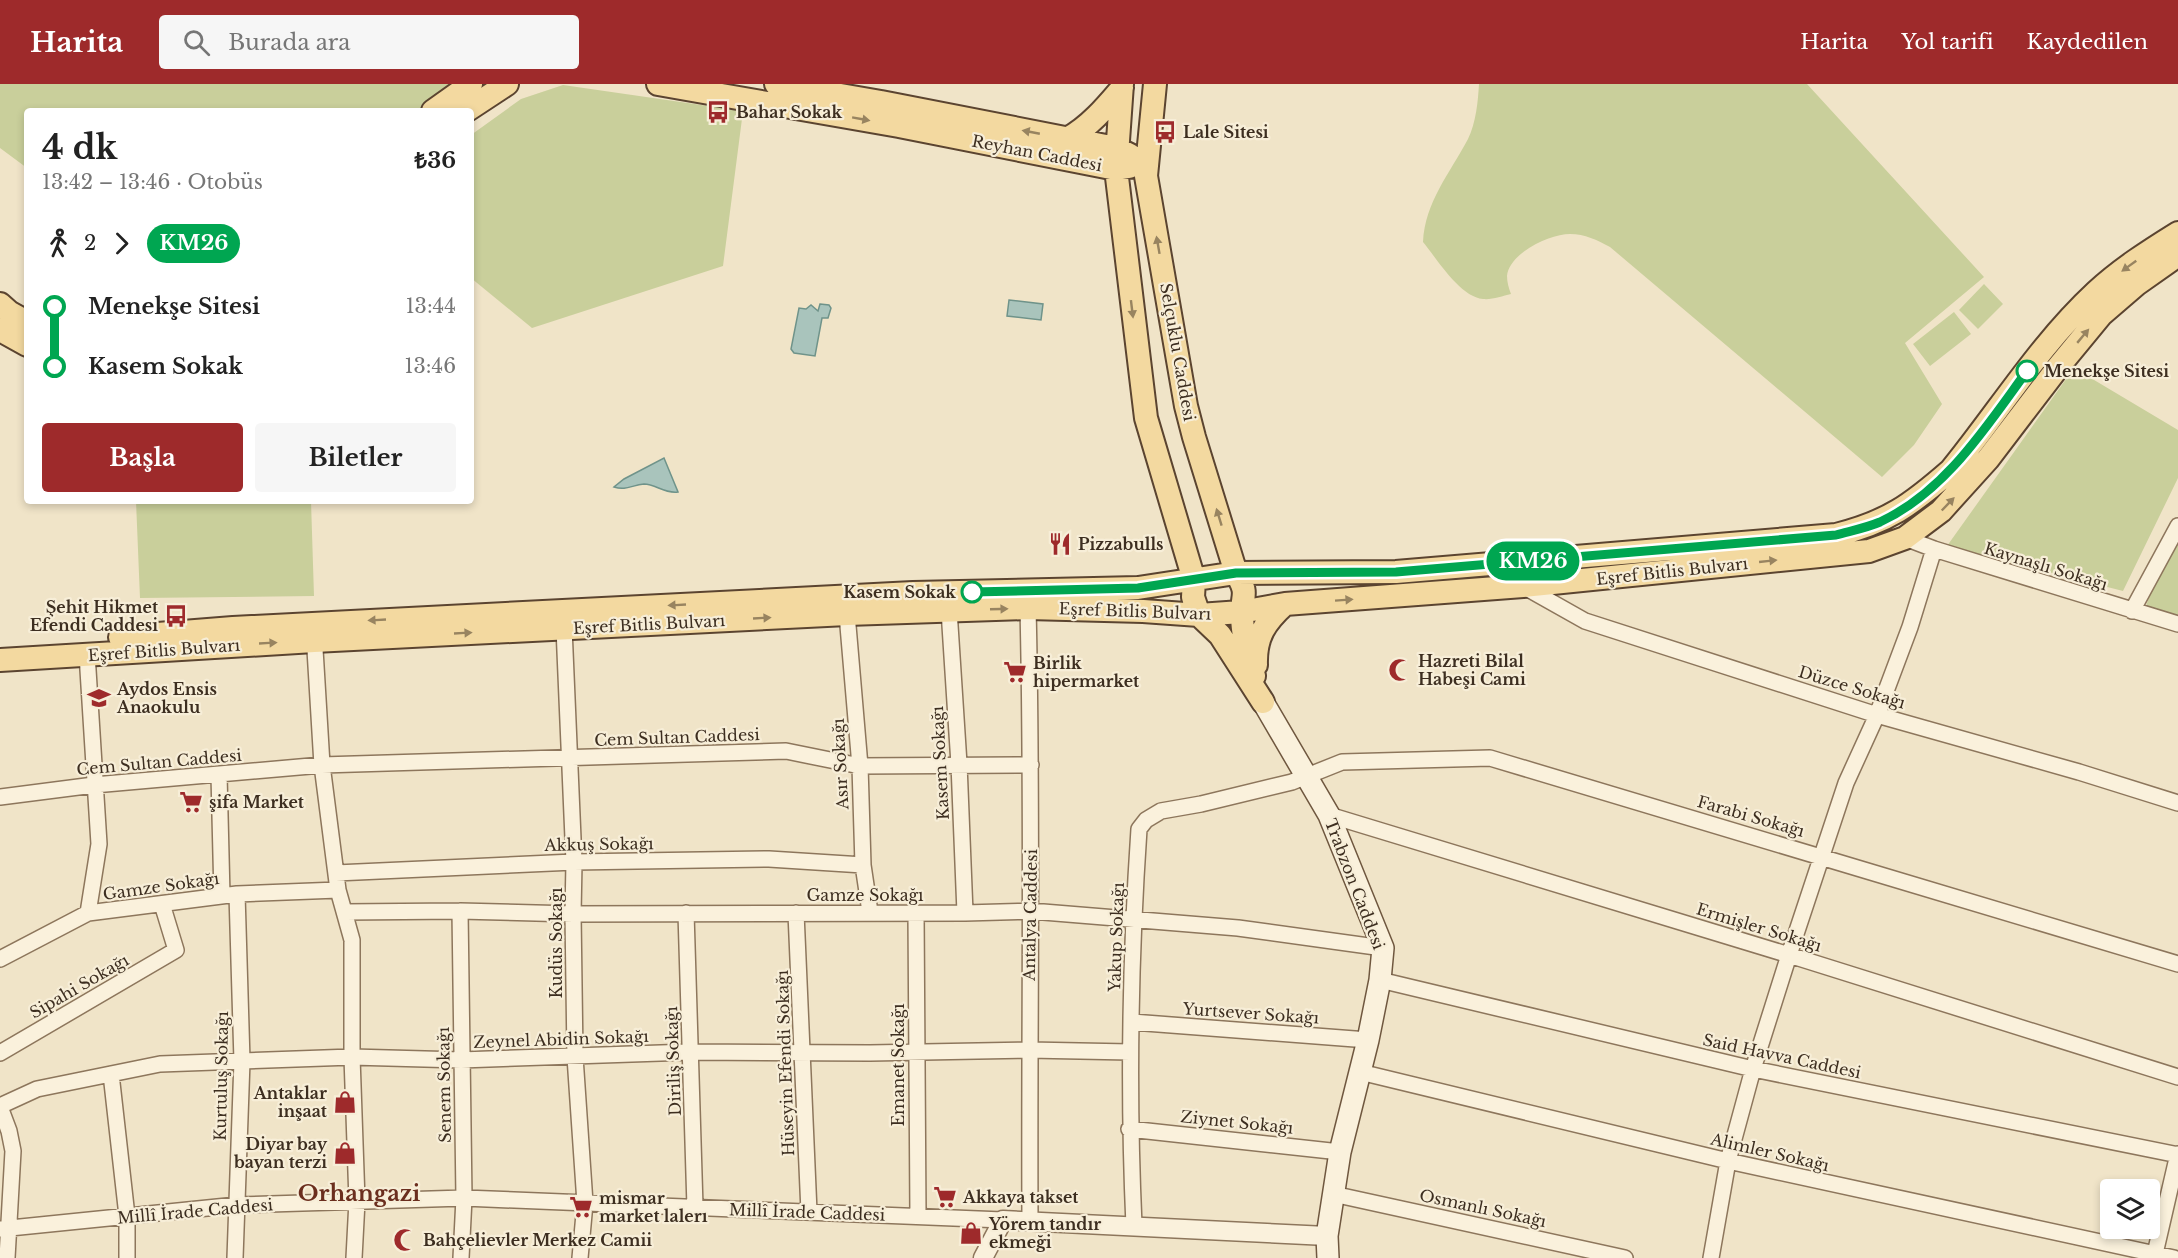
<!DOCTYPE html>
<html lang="tr">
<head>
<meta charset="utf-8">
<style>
	:root { --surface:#fff; --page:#f6f6f6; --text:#222; --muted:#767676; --accent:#9e2a2b }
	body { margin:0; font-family:"Libre Baskerville",serif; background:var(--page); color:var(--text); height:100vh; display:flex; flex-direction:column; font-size:22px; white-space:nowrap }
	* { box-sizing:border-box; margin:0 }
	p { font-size:20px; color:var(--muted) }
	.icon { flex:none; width:33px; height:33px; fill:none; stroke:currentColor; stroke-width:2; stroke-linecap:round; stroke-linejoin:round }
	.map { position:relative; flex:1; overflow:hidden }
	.sheet { position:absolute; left:24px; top:24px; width:450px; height:396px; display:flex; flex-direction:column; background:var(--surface); border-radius:6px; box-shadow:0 3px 9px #0003 }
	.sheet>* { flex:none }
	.badge { padding:0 12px; border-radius:20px; font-size:21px; line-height:39px }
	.controls { position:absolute; left:2100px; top:1095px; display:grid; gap:12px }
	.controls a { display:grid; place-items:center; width:60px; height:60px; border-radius:6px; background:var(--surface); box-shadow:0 3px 9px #0003; font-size:30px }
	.map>.badge { position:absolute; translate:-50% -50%; box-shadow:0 0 0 3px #fff }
	.legs { display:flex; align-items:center; gap:9px; height:66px; padding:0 18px; font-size:20px }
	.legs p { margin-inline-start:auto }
	.summary { display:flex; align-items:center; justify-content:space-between; height:102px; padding:0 18px }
	h1 { font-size:33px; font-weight:800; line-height:45px }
	.action { display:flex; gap:12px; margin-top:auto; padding:12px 18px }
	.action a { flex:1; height:69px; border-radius:6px; background:var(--accent); color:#fff; font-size:24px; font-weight:800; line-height:69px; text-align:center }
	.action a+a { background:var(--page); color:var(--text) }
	ul { padding:0 18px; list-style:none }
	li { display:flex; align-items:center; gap:21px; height:60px; font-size:22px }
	li i { display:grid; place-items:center; width:9px; height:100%; margin:0 8px; background:currentColor }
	li i::after { content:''; width:15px; height:15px; margin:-8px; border:4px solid; border-radius:50%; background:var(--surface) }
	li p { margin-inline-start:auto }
	li:first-child i { background:linear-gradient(#0000 50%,currentColor 0) }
	li:last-child i { background:linear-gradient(currentColor 50%,#0000 0) }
	header { display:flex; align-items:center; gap:36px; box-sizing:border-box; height:84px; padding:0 30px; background:var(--accent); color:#fff }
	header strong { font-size:28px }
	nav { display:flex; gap:33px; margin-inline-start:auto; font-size:21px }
	.search { width:420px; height:54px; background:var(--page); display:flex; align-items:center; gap:15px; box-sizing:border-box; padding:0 21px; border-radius:6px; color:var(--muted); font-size:22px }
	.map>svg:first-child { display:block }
	.green { fill:#c9cf9b }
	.water { fill:#a9c4bc; stroke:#6f938a; stroke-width:1.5 }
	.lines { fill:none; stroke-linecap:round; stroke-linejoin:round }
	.minor-casing { stroke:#8d765c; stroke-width:18 }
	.tertiary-casing { stroke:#8d765c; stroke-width:21 }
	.secondary-casing { stroke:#6f573f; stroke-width:24 }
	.primary-casing { stroke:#5b4430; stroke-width:26 }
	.minor { stroke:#faf1dc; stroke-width:15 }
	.tertiary { stroke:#faf1dc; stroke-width:18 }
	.secondary { stroke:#faf1dc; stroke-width:21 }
	.primary { stroke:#f3d9a0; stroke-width:22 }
	.oneway { fill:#988460 }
	.line-1-casing { stroke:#fff; stroke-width:14 }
	.line-1 { stroke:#00a651; stroke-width:9 }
	.stop-1-dot { fill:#fff; stroke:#00a651; stroke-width:3 }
	.labels { text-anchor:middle; stroke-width:4.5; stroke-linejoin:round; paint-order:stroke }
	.poi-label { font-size:16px; font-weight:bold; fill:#3d2e20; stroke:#f7eed8; text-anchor:start }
	.street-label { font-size:16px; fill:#3d2e20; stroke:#f7eed8 }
	.stop-label { font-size:16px; font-weight:bold; fill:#3d2e20; stroke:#f7eed8; text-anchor:start }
	.district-label { font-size:22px; font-weight:bold; fill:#6b2e1e; stroke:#f7eed8 }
</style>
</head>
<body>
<header>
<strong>Harita</strong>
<div class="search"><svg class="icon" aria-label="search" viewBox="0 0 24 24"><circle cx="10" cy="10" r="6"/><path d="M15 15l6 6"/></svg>Burada ara</div>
<nav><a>Harita</a><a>Yol tarifi</a><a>Kaydedilen</a></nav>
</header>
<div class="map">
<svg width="2178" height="1174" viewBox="0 0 2178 1174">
	<rect width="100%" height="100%" fill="#f0e4c8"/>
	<path class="green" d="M0,0H458L431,27H27V84L0,64Z
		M1479,0H1807L1984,193L1905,259L1942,320L1914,361L1882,393L1610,163C1597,156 1585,150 1570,150C1550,150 1509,169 1507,192C1507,198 1509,205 1511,210C1502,212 1492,216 1483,215C1460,213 1437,175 1423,158C1425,118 1450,89 1468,55C1476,39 1478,17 1479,0Z
		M563,1L743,27L723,182L532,244L471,194V51L521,15Z
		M1984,200L2003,220L1978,245L1959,226Z
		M1954,228L1971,250L1930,282L1913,260Z
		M2074,284L2178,346V394L2123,507L1947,462Z
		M136,417H311L314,512L140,514Z
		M2178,444V531L2146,522L2165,468Z"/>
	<path class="water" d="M1009,216L1043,220L1041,236L1007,232Z
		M820,220L829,221L831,224L828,234H822L815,272L794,269L791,265L799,224L806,225L811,221L818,227Z
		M664,374L678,408C664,410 656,400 644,400C632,401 626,407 614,403L624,395Z"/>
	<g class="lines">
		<g class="minor-casing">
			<path id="minor" d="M1905,454L1934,465L2178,540
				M1519,478L1523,502L1585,537L1877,631L2079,688L2178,719
				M1028,524C1033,729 1029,933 1030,1137
				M949,526L959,680L965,829
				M2132,527L2178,442
				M847,530L860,682L863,781L870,828
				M564,544L574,778L573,830L575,973L585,1119L580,1174
				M314,549L322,681L338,806L352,856V973L357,1117L354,1174
				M87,570L99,760L88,829
				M219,691L222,812
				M0,713L94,701L322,681L786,667L860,682L1031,681
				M1329,731L1789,871L2178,993
				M336,789L574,778L769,775L863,781
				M460,827L464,1114L461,1174
				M345,828L460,827L573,830L965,829L1031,827L1238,844L1383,864
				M686,829L695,1123
				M796,829L809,1128
				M916,829L918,1132
				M0,875L88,829L237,810L338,806
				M1380,896L1753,985L2178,1071
				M1132,938L1368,956
				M0,969L176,866L162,820
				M1360,988L1728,1077L2174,1174
				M111,990L127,1132V1174
				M0,1022L37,1005L160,980L352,973L461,976L690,968L870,969L1029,966L1130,968
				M0,1023L9,1047L13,1067L7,1174
				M1129,1045L1340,1068
				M1333,1110L1625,1174
				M1134,1142C1128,1010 1130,877 1139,745L1146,736L1161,727L1201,720L1292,698L1342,678L1490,674L2178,880
				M0,1145L237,1121L464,1114L1003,1136
				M235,1174L242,977L237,810
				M1711,1174L1728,1077L1753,985L1789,871L1846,699L1877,631L1910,543L1934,465
				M2154,1174L2178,1070"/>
		</g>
		<g class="tertiary-casing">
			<path id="tertiary" d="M983,1174L1003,1136L1327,1152"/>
		</g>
		<g class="secondary-casing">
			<path id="secondary" d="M1263,618L1329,731L1383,864L1380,896L1368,956L1340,1068L1327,1152L1328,1174"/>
		</g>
		<g class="primary-casing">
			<path id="primary" d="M658,0L899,42L1116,85L1129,83
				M776,0L881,18L1116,64L1130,71
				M1122,0L1116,85L1146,334L1194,496L1193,513L1199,531L1220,551L1263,618
				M1155,0L1146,92L1186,322L1194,353L1236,489C1249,511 1242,509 1242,530C1242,551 1248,573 1254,592
				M433,27L471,0
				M466,27L507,0
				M1067,55C1089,43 1106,23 1122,4
				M0,220L9,228L27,238
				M0,246L27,261
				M120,553L233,544L913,509L1138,504L1236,489L1396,488L1836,451C1888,438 1911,421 1951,386C1999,327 2040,260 2096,208C2121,185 2149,167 2178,149
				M0,576L314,557L847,530L1028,524L1143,527L1199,531L1241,528L1285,520L1523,502L1869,467L1905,454L1941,427L1988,375L2059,282L2101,231L2137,200L2178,171
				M1256,581C1255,553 1265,538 1285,520"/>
		</g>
		<use href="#minor" class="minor"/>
		<use href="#tertiary" class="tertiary"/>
		<use href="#secondary" class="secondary"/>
		<use href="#primary" class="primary"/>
	</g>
	<defs><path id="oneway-solid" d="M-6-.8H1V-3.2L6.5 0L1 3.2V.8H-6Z" transform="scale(1.5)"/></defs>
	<g class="oneway">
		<use href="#oneway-solid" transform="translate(861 35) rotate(10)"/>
		<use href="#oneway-solid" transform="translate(1031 48) rotate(-169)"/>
		<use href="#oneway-solid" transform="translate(1158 161) rotate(-100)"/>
		<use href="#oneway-solid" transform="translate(2129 182) rotate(144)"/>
		<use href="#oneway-solid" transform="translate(1132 225) rotate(83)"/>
		<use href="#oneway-solid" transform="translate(2083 252) rotate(-50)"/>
		<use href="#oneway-solid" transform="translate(1948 420) rotate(-46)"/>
		<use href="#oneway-solid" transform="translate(1219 433) rotate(-107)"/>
		<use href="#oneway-solid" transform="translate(1768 477) rotate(-6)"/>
		<use href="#oneway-solid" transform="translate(1344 516) rotate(-4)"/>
		<use href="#oneway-solid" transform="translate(677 521) rotate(177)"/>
		<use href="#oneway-solid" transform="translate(999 525) rotate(-2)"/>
		<use href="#oneway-solid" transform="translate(762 534) rotate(-3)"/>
		<use href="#oneway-solid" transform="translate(377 536) rotate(177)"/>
		<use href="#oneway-solid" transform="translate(463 549) rotate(-3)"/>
		<use href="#oneway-solid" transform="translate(268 559) rotate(-3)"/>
	</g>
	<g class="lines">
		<g class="line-1-casing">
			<path id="line-1" d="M972,508L1138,504L1236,489L1396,488L1836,451C1850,447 1866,444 1880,438C1945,408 1986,343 2027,287"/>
		</g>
		<use href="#line-1" class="line-1"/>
	</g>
	<defs>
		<g id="bus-bare" transform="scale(1.8)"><path d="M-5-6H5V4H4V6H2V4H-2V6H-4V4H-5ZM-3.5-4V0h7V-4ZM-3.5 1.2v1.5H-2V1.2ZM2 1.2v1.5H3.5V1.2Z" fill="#9e2a2b" stroke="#f7eed8" stroke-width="2.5" paint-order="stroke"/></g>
		<g id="restaurant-bare" transform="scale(1.8)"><path d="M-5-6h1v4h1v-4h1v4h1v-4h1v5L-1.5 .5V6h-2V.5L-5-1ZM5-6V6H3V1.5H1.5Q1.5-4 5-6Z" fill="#9e2a2b" stroke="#f7eed8" stroke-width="2.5" paint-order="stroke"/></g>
		<g id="mosque-bare" transform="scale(1.8)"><path d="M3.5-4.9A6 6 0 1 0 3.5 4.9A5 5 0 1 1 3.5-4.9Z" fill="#9e2a2b" stroke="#f7eed8" stroke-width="2.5" paint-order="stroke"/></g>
		<g id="supermarket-bare" transform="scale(1.8)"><path d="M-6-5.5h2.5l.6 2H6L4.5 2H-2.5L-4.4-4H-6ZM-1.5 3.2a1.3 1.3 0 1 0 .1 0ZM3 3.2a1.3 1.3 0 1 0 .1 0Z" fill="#9e2a2b" stroke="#f7eed8" stroke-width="2.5" paint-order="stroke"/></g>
		<g id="school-bare" transform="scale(1.8)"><path d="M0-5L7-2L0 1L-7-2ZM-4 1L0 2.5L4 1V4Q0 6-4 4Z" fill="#9e2a2b" stroke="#f7eed8" stroke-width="2.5" paint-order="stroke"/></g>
		<g id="shop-bare" transform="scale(1.8)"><path d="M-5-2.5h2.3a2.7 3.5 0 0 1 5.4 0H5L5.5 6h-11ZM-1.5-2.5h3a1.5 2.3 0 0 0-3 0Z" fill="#9e2a2b" stroke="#f7eed8" stroke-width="2.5" paint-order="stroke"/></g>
	</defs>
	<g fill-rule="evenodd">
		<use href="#bus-bare" x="718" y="28"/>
		<use href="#bus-bare" x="1165" y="48"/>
		<use href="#restaurant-bare" x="1060" y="460"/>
		<use href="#bus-bare" x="176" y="532"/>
		<use href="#mosque-bare" x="1400" y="586"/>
		<use href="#supermarket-bare" x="1015" y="588"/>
		<use href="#school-bare" x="99" y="614"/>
		<use href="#supermarket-bare" x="191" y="718"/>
		<use href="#shop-bare" x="345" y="1018"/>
		<use href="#shop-bare" x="345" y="1069"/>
		<use href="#supermarket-bare" x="945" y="1113"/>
		<use href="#supermarket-bare" x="581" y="1123"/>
		<use href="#shop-bare" x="971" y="1149"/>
		<use href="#mosque-bare" x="405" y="1156"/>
	</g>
	<g class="stop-1-dot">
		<circle cx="2027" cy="287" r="10"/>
		<circle cx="972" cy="508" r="10"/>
	</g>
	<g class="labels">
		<g class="poi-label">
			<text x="736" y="34">Bahar Sokak</text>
			<text x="1183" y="54">Lale Sitesi</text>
			<text x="1078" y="466">Pizzabulls</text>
			<text x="158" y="529" text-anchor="end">Şehit Hikmet<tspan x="158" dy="18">Efendi Caddesi</tspan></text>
			<text x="1418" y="583">Hazreti Bilal<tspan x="1418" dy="18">Habeşi Cami</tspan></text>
			<text x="1033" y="585">Birlik<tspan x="1033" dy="18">hipermarket</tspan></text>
			<text x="117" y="611">Aydos Ensis<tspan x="117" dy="18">Anaokulu</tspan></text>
			<text x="209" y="724">şifa Market</text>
			<text x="327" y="1015" text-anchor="end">Antaklar<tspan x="327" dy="18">inşaat</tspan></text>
			<text x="327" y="1066" text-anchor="end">Diyar bay<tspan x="327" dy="18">bayan terzi</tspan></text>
			<text x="963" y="1119">Akkaya takset</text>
			<text x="599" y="1120">mismar<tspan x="599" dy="18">market lalerı</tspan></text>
			<text x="989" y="1146">Yörem tandır<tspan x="989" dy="18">ekmeği</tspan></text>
			<text x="423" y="1162">Bahçelievler Merkez Camii</text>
		</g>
		<g class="street-label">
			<text transform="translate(1037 69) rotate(11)" y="6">Reyhan Caddesi</text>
			<text transform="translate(1178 268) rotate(80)" y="6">Selçuklu Caddesi</text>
			<text transform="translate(2046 482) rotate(17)" y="6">Kaynaşlı Sokağı</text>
			<text transform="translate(1672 487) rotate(-6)" y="6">Eşref Bitlis Bulvarı</text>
			<text transform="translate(1135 527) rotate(2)" y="6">Eşref Bitlis Bulvarı</text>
			<text transform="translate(649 540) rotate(-3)" y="6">Eşref Bitlis Bulvarı</text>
			<text transform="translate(164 566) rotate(-4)" y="6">Eşref Bitlis Bulvarı</text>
			<text transform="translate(1852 603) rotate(17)" y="6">Düzce Sokağı</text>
			<text transform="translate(677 653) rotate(-2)" y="6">Cem Sultan Caddesi</text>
			<text transform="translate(159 678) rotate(-5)" y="6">Cem Sultan Caddesi</text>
			<text transform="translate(940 679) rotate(-93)" y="6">Kasem Sokağı</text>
			<text transform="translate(840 680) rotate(-93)" y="6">Asır Sokağı</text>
			<text transform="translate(1751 732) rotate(16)" y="6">Farabi Sokağı</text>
			<text transform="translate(599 760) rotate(-1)" y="6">Akkuş Sokağı</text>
			<text transform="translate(1355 800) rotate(69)" y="6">Trabzon Caddesi</text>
			<text transform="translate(161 802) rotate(-8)" y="6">Gamze Sokağı</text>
			<text x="865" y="817">Gamze Sokağı</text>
			<text transform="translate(1030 831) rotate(-89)" y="6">Antalya Caddesi</text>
			<text transform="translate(1759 843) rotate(17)" y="6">Ermişler Sokağı</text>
			<text transform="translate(1116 853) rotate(-88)" y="6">Yakup Sokağı</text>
			<text transform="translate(556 859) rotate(-90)" y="6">Kudüs Sokağı</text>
			<text transform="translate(79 902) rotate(-30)" y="6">Sipahi Sokağı</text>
			<text transform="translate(1251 929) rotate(4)" y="6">Yurtsever Sokağı</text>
			<text transform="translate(561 955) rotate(-2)" y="6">Zeynel Abidin Sokağı</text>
			<text transform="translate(1782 972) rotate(12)" y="6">Said Havva Caddesi</text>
			<text transform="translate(673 977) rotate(-92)" y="6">Diriliş Sokağı</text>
			<text transform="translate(785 979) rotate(-92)" y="6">Hüseyin Efendi Sokağı</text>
			<text transform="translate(898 981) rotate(-90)" y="6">Emanet Sokağı</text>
			<text transform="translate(221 992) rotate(-89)" y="6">Kurtuluş Sokağı</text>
			<text transform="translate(444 1001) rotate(-91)" y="6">Senem Sokağı</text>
			<text transform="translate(1237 1038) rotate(6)" y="6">Ziynet Sokağı</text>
			<text transform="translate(1770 1068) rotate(13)" y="6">Alimler Sokağı</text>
			<text transform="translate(1483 1124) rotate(12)" y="6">Osmanlı Sokağı</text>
			<text transform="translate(195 1127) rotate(-5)" y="6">Millî İrade Caddesi</text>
			<text transform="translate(807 1128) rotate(2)" y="6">Millî İrade Caddesi</text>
		</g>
		<g class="stop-label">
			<text x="2044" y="293">Menekşe Sitesi</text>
			<text x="956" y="514" text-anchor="end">Kasem Sokak</text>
		</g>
		<g class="district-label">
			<text x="359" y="1117">Orhangazi</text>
		</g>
	</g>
</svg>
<div class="controls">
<a><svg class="icon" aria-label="layers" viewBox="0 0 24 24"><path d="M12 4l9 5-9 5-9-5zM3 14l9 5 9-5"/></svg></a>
</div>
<b class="badge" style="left:1533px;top:477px;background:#00a651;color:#fff">KM26</b>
<section class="sheet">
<div class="summary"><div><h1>4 dk</h1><p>13:42 – 13:46 · Otobüs</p></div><b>₺36</b></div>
<div class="legs"><svg class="icon" aria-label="walk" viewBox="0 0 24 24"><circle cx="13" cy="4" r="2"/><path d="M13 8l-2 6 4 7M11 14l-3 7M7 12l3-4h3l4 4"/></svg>2<svg class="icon" aria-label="forward" viewBox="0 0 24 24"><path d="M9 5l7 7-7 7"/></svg><b class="badge" style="background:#00a651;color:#fff">KM26</b></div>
<ul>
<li><i style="color:#00a651"></i><b>Menekşe Sitesi</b><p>13:44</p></li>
<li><i style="color:#00a651"></i><b>Kasem Sokak</b><p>13:46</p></li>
</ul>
<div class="action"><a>Başla</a><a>Biletler</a></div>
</section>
</div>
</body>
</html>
